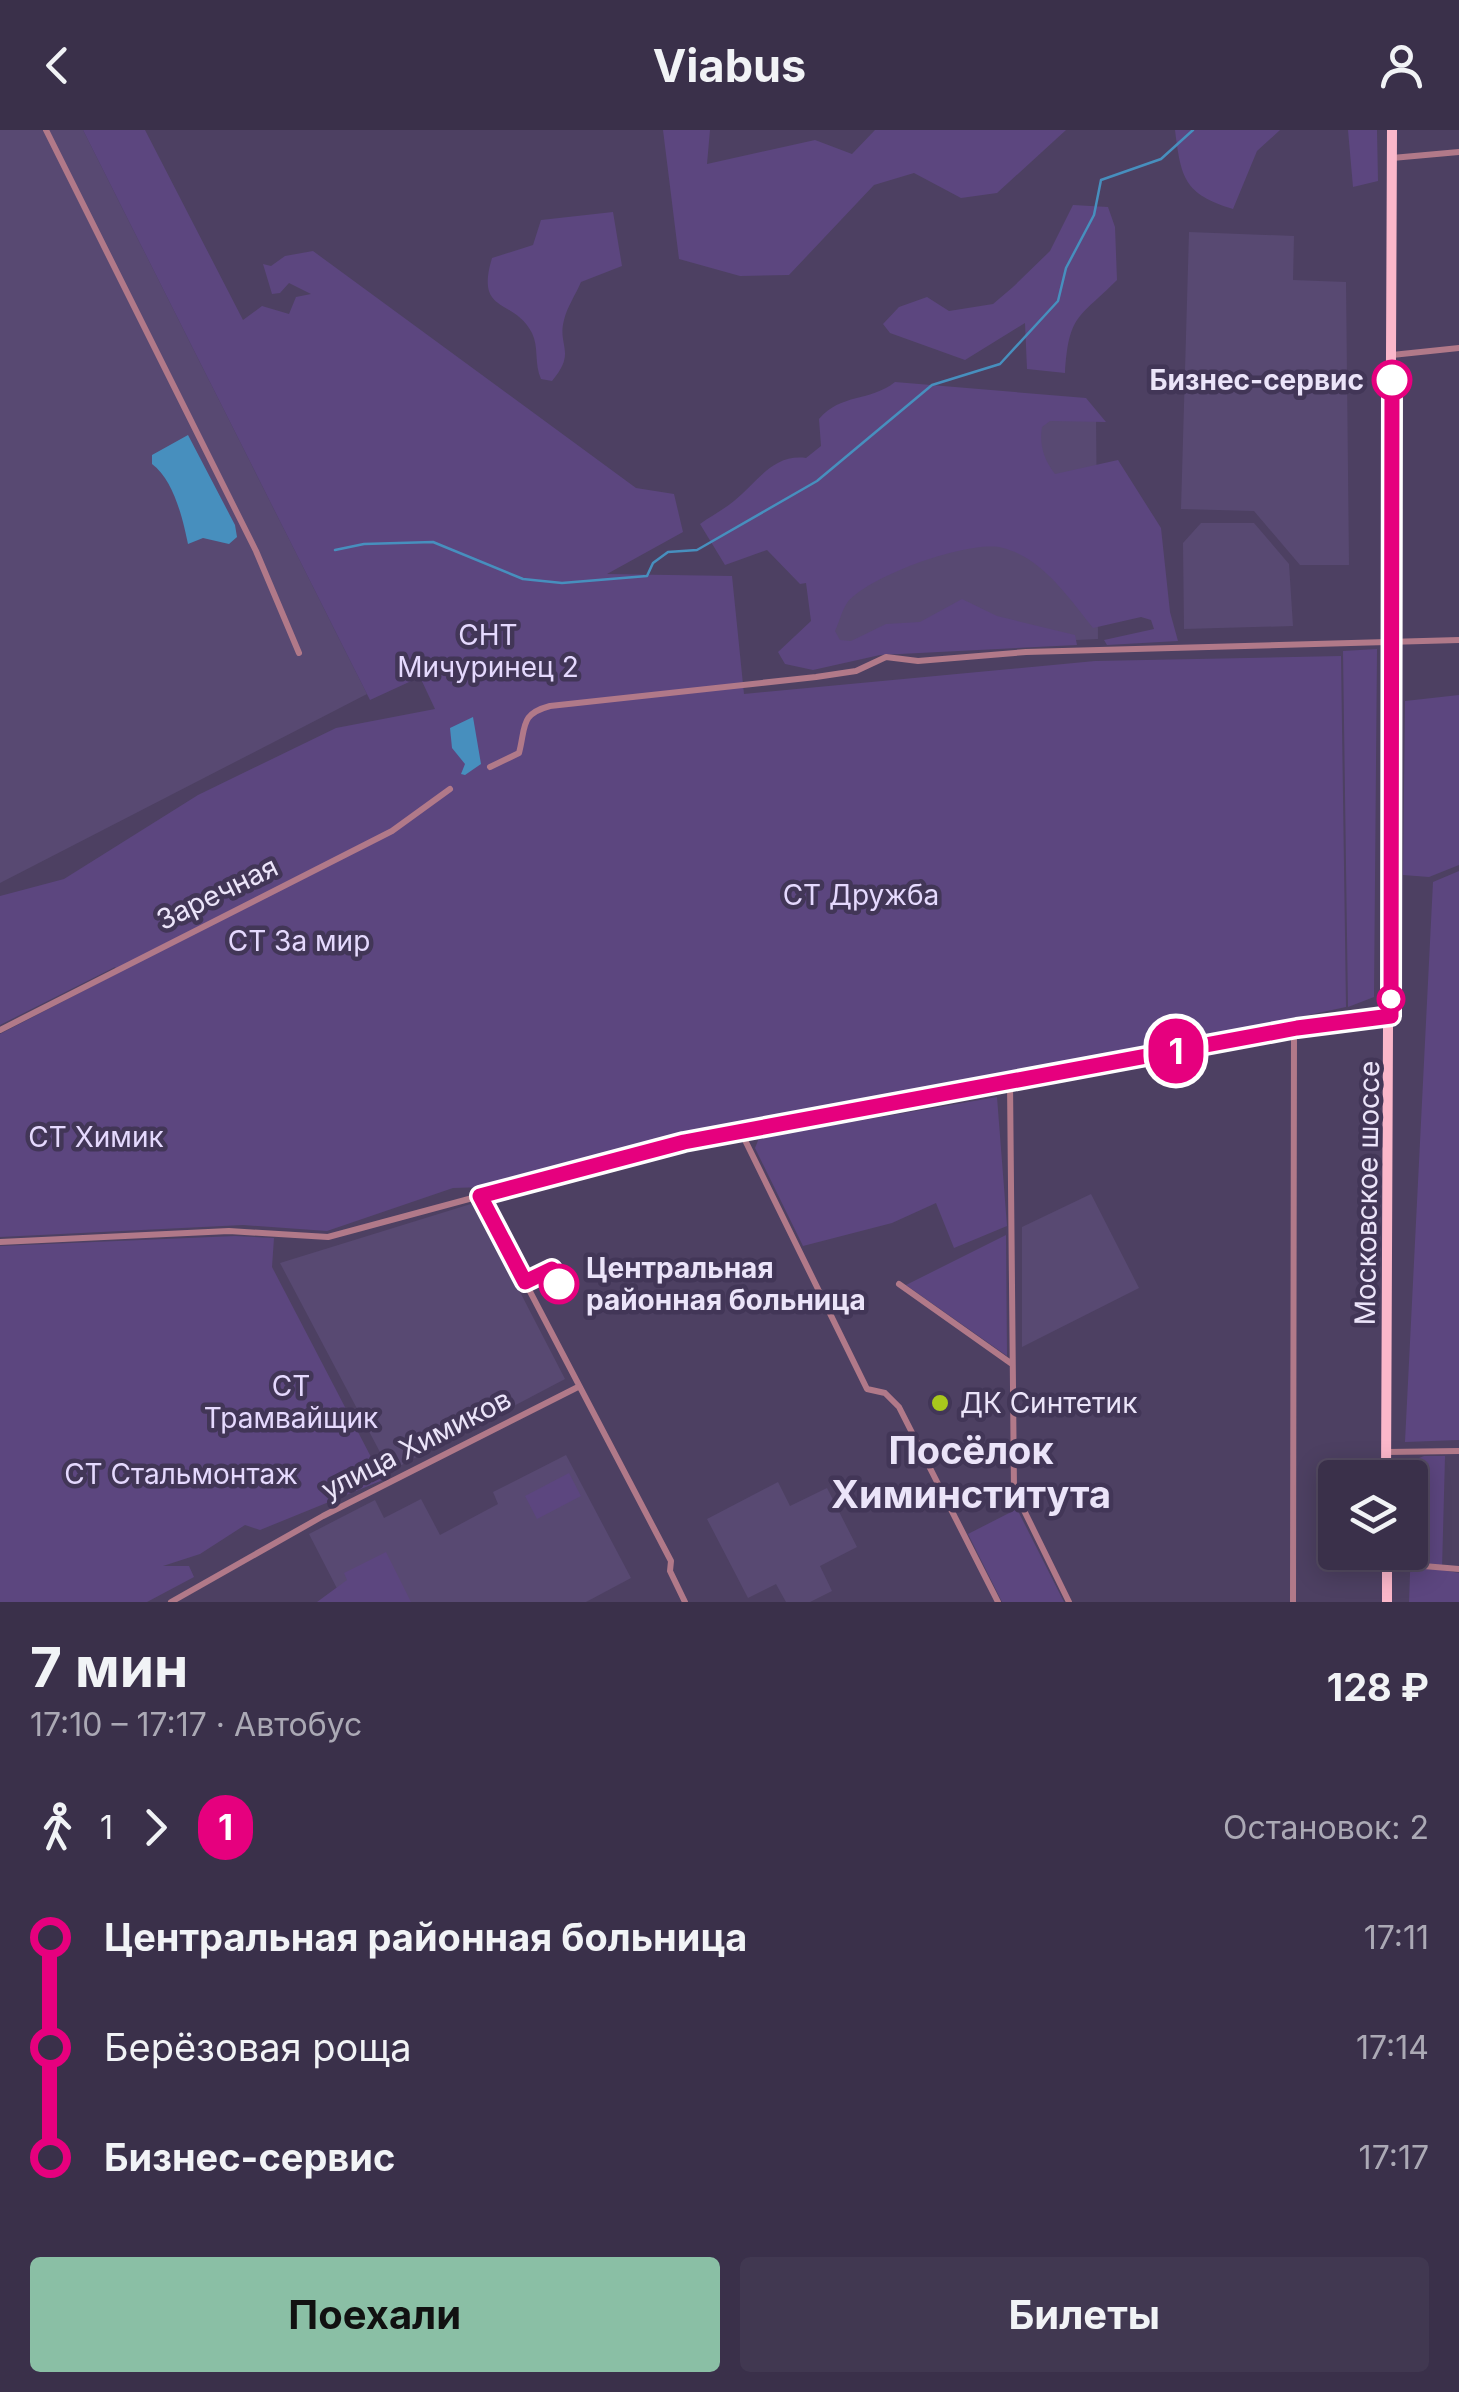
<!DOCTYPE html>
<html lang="ru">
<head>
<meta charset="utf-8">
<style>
	:root { --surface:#3a304a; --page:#413851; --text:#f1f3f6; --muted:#aba9b5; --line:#544b62; --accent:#8abfa5 }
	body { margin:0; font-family:Inter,sans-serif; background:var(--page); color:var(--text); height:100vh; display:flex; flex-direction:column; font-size:38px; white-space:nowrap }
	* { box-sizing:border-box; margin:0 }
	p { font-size:32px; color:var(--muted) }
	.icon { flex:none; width:55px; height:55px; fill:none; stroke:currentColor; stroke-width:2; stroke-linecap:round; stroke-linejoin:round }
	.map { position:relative; height:1472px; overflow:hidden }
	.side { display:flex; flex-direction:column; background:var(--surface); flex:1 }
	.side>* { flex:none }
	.badge { padding:0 20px; border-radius:32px; font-size:35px; line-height:65px }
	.controls { position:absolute; left:1318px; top:1330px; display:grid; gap:20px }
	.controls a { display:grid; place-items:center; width:110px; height:110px; border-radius:10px; background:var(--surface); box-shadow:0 5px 25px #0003,0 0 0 2px var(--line); font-size:50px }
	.map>.badge { position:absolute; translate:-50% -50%; box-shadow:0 0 0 5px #fff }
	.legs { display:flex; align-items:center; gap:15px; height:110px; padding:0 30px; font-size:32px }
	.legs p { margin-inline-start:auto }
	.headline { display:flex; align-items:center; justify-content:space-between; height:170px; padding:0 30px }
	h1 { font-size:55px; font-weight:700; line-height:75px }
	.button { display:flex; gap:20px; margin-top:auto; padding:20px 30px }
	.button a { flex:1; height:115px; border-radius:10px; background:var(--accent); color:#111; font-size:40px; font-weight:700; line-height:115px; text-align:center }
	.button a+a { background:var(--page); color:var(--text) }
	ul { padding:0 30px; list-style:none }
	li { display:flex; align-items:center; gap:35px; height:110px; font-size:38px }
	li i { display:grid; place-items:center; width:15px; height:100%; margin:0 12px; background:currentColor }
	li i::after { content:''; width:25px; height:25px; margin:-12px; border:8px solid; border-radius:50%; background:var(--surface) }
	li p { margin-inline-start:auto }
	li:first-child i { background:linear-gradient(#0000 50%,currentColor 0) }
	li:last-child i { background:linear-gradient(currentColor 50%,#0000 0) }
	header { display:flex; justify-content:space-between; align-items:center; height:130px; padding:0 30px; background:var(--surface); font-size:45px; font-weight:700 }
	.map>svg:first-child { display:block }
	.built { fill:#584972 }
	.green { fill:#5c467f }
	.water { fill:#478fbe }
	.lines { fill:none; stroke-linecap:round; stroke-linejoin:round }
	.stream { stroke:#478fbe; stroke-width:2.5 }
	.minor { stroke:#b17989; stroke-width:6 }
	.primary { stroke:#fbb7ca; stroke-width:10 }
	.line-1-casing { stroke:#fff; stroke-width:22 }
	.line-1 { stroke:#e6007e; stroke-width:15 }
	.stop-1-dot { fill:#fff; stroke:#e6007e; stroke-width:5 }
	.poi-dot { fill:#a8c71c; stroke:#423657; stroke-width:4 }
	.labels { text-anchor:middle; stroke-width:9; stroke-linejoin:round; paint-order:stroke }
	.stop-label { font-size:28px; font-weight:bold; fill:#ebe4f9; stroke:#423657; text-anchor:end }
	.park-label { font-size:28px; fill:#e5d9fe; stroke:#423657 }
	.street-label { font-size:28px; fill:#ebe4f9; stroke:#423657 }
	.poi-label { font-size:28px; fill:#ebe4f9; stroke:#423657; text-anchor:start }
	.district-label { font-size:38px; font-weight:bold; fill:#ebe4f9; stroke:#423657 }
</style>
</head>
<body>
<header><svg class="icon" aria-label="back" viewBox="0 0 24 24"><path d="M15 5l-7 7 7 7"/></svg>Viabus<svg class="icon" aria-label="person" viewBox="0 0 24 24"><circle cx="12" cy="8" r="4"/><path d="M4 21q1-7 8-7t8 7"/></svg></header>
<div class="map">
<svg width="1459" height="1472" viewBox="0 0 1459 1472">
	<rect width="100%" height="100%" fill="#4d4062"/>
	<path class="built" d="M0,0H83L367,564L0,753Z
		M1189,102L1294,106L1293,150L1346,152L1349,435H1300L1254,381L1181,379Z
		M923,280L1096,285L1098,509L821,522Z
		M1201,393H1254L1289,434L1293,496L1184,499L1183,413Z
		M1091,1064L1139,1158L1022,1217V1097Z
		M474,1073L565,1249L390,1341L280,1133Z
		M566,1325L631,1448L586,1472H344L309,1404L375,1370L384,1388L421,1369L440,1405L498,1374L493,1362Z
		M778,1352L790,1376L827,1358L857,1417L820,1436L832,1461L810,1472H786L776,1454L748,1468L707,1389Z"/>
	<path class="green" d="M83,0H145L243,190L262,176L289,184L296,167L311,164L289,153L280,163L272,164L263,134L271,136L285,126L313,121L636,358L674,364L683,402L607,444L732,446L744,564L1095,531L1341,526L1346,877L870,979L690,1010L519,1056L453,1058L327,1101L243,1095L0,1107V904L118,843L115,837L0,895V766L64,749L198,665L336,598L435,579L420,547L370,570Z
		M663,0H710L707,34L815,10L852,24L875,0H1066L997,63L961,68L914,43L874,55L789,145L740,146L679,129Z
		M1175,0H1280L1257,21L1233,79C1184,64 1181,48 1175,0Z
		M1348,0H1377L1378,51L1353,57Z
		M1073,75L1108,77L1115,97L1117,150C1078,189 1069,184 1065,243L1027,239L1025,193L965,230L890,203L883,194L899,177L927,167L949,181L993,174L1013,157L1050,121Z
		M613,82L622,136L581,152C576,164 567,177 564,190C557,216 577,222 552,251L541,249C534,234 539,217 532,203C513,167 475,185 492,128L533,115L541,90Z
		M895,252L1086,268L1106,292L1050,291L1042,297C1039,315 1044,330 1055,344L1118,330L1161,398L1170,482L1178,511L1107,515L1104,510L1154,499L1151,490L1141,487L1093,498C1069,468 1042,428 1003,418C971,409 868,446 847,473C842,480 839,493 835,501L840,510L851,511L886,494L920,492L962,469L997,486L1075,505L1077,515L880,525L813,540L785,534L778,522L811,491L806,453L800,454L767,420L725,435L700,394C711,386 723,380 734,371C758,352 772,324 806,328L821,316L819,289C841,263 870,272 895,252Z
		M1377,519L1374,867L1348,877L1343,521Z
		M1459,565V735L1429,747L1403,745L1405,571Z
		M1459,741V1310L1405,1312L1433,752Z
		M997,967L1007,1096L954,1118L936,1073L892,1093L803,1116L755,1018L759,1008Z
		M1006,1105L1007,1226L906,1155Z
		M235,1106L274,1108L272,1137L383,1350L260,1400L245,1395L200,1424L163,1436H189L194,1447L147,1472H0V1116Z
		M1424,1326H1445L1442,1440L1459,1443V1472H1409L1414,1330Z
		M569,1343L581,1366L537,1389L525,1366Z
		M1017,1379L1064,1472H1002L968,1404Z
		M386,1422L411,1472H317L347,1450L344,1443Z"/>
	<path class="water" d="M188,305L235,395L237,407L229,414L203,408L188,414C183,390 174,350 152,334V325Z
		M473,587L481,634L465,645L461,644L465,634L452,618L450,598Z"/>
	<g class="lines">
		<path class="stream" d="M335,420L364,414L433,412L523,449L562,453L647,446L653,433L668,422L697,420L817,351L932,255L1000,234L1058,171L1066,138L1094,85L1101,50L1161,29L1193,0"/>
		<path class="minor" d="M46,0L256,421L299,523
			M1392,28L1459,22
			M1392,225L1459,218
			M490,637L519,623C526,596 520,584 550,576L816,547L856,541L886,527L918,531L1026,522L1459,510
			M0,900L392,701L450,659
			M1010,953L1014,1360L1069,1472
			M741,1002L867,1259L885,1263L899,1277L998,1472
			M0,1112L229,1101L328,1107L480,1066
			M899,1154L1012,1234
			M1386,1322L1459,1321
			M1388,1433L1459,1439
			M171,1472L323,1386L578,1257
			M685,1472L670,1441L671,1431L480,1066L685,1012L1297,898L1390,886
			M1293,1472L1294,899"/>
		<path class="primary" d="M1386,1348L1392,0
			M1387,1422V1472"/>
	</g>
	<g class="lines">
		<g class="line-1-casing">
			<path id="line-1" d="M559,1154L552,1139L525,1152L480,1066L684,1012L1297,898L1391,886L1392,250"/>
		</g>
		<use href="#line-1" class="line-1"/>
	</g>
	<g class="stop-1-dot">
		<circle cx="1392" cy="250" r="18"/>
		<circle cx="1391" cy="869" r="12"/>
		<circle cx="559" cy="1154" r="18"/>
	</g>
	<circle class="poi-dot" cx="940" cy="1273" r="10"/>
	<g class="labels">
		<g class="stop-label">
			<text x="1364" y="260">Бизнес-сервис</text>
			<text x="586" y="1148" text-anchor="start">Центральная<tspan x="586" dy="32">районная больница</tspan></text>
		</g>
		<g class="park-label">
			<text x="488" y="515">СНТ<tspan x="488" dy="32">Мичуринец 2</tspan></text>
			<text x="861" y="775">СТ Дружба</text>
			<text x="299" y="821">СТ За мир</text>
			<text x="96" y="1017">СТ Химик</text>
			<text x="291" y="1266">СТ<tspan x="291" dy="32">Трамвайщик</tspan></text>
			<text x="181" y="1354">СТ Стальмонтаж</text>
		</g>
		<g class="street-label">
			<text transform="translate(217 763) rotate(-26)" y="10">Заречная</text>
			<text transform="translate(1367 1063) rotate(-89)" y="10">Московское шоссе</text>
			<text transform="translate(416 1314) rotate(-27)" y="10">улица Химиков</text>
		</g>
		<g class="poi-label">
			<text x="960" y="1283">ДК Синтетик</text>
		</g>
		<g class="district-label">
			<text x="971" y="1334">Посёлок<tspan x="971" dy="44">Химинститута</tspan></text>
		</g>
	</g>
</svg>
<div class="controls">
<a><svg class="icon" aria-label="layers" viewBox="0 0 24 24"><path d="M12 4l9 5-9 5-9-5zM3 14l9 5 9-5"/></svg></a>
</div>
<b class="badge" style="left:1176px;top:921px;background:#e6007e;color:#fff">1</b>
</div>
<section class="side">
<div class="headline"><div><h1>7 мин</h1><p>17:10 – 17:17 · Автобус</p></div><b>128 ₽</b></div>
<div class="legs"><svg class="icon" aria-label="walk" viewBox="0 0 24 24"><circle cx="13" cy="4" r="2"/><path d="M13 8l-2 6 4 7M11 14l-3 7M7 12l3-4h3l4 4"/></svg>1<svg class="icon" aria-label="forward" viewBox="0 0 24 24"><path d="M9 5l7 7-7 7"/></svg><b class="badge" style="background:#e6007e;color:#fff">1</b><p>Остановок: 2</p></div>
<ul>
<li><i style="color:#e6007e"></i><b>Центральная районная больница</b><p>17:11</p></li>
<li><i style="color:#e6007e"></i><span>Берёзовая роща</span><p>17:14</p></li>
<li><i style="color:#e6007e"></i><b>Бизнес-сервис</b><p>17:17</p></li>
</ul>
<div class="button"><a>Поехали</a><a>Билеты</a></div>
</section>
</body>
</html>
